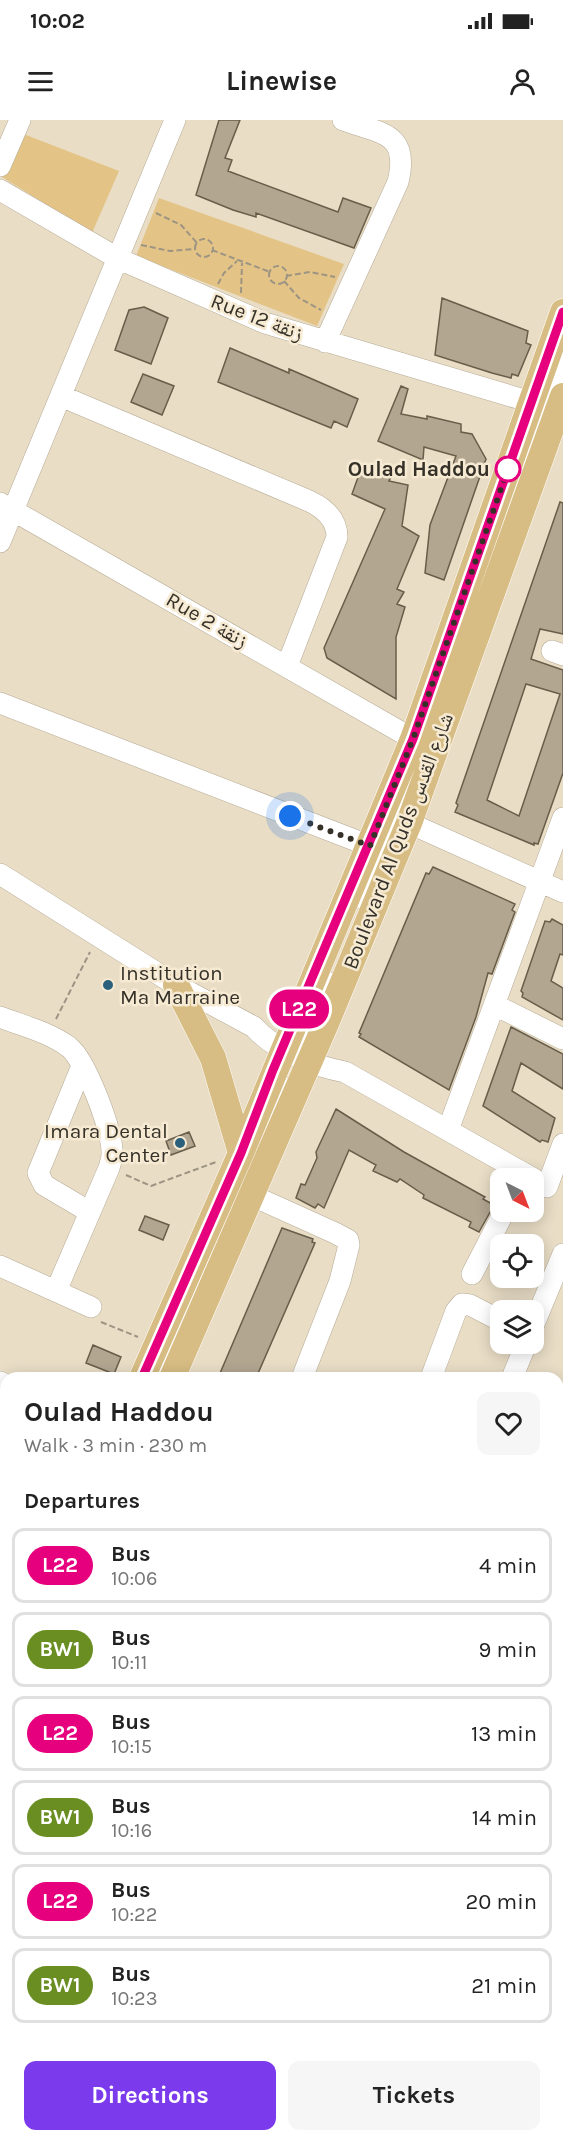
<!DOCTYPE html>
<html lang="en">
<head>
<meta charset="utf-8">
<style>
	:root { --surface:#fff; --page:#f6f6f6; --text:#222; --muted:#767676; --line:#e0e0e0; --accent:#7c3aed }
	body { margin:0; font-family:Karla,"Noto Naskh Arabic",sans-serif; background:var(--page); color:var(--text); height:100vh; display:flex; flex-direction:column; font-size:22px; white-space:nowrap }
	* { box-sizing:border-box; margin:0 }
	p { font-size:20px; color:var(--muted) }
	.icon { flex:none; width:33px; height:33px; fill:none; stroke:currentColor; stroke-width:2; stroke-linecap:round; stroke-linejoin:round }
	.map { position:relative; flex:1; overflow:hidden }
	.panel { position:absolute; left:0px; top:1252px; width:564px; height:770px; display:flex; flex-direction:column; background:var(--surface); border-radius:18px 18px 0 0; box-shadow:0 3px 15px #0003 }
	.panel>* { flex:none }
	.badge { padding:0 12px; border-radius:20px; font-size:21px; line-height:39px }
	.needle { width:39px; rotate:138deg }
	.fabs { position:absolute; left:490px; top:1048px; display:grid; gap:12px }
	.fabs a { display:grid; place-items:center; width:54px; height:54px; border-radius:12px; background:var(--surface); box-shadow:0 3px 15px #0003; font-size:30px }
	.you { position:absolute; width:30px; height:30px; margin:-15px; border:4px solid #fff; border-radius:50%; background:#1a73e8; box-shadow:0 0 0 9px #1a73e833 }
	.map>.badge { position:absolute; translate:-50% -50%; box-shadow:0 0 0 3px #fff }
	h2 { padding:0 24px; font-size:22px; line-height:54px }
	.round { display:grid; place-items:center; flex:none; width:63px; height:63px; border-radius:12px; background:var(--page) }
	.summary { display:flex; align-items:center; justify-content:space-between; height:102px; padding:0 24px }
	h1 { font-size:28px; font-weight:700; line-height:45px }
	.primary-button { display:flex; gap:12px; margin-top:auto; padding:12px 24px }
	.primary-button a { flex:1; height:69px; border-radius:12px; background:var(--accent); color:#fff; font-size:24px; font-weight:700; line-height:69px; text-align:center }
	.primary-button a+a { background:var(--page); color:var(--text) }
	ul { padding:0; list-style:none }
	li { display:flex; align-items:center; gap:18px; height:75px; margin:0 12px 9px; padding:0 12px; border:3px solid var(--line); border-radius:12px }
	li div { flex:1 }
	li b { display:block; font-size:22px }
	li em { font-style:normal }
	li .badge { min-width:66px; font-weight:700; text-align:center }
	.status { display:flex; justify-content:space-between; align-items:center; height:42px; padding:0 30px; background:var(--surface); direction:ltr }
	.status svg { height:16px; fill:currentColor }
	header { display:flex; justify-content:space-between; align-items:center; height:78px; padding:0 24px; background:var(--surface); font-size:27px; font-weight:700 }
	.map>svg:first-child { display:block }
	.green { fill:#e4c486 }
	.building { fill:#b2a691; stroke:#675d49; stroke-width:1.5; fill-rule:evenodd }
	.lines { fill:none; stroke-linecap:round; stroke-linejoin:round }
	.minor-casing { stroke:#b6aa95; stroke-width:22 }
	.major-casing { stroke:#fff; stroke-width:27 }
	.path { stroke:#9d9483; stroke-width:2; stroke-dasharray:6 3; stroke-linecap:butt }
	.minor { stroke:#fff; stroke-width:21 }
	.major { stroke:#d7bd83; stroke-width:26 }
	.line-casing { stroke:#fff; stroke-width:14 }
	.line { stroke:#e6007e; stroke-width:9 }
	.walk { stroke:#353128; stroke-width:6; stroke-dasharray:0 10.8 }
	.stop-dot { fill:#fff; stroke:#e6007e; stroke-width:3 }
	.poi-dot { fill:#2a607b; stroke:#f6ead3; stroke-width:2 }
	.labels { text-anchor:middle; stroke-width:5; stroke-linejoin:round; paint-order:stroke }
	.street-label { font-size:21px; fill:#353128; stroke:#f6ead3 }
	.stop-label { font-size:21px; font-weight:bold; fill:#353128; stroke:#f6ead3; text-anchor:end }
	.poi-label { font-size:21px; fill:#353128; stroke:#f6ead3; text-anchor:start }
</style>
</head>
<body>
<div class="status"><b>10:02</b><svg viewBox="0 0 49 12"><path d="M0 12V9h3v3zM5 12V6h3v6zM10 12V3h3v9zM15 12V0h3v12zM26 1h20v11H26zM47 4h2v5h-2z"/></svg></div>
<header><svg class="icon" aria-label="menu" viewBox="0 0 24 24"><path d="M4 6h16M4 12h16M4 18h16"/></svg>Linewise<svg class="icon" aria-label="person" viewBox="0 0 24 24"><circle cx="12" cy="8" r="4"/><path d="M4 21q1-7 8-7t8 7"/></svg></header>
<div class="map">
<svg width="563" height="2021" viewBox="0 0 563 2021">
	<rect width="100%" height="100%" fill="#e9ddc6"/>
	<path class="green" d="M21,13L119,51L92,113L2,57Z
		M159,78L344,144L317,206L136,136Z"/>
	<path class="building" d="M219,0H240L225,38L232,40L228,51L338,92L343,78L371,88L354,128L256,93V97L233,90L196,75Z
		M442,178L528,211L526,223L531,225L518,256L512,254L511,258L492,253L435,235Z
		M144,187L168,198L151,244L115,230L129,190Z
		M230,228L289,253V249L358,279L347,307L334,301L331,308L218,262Z
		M143,254L174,266L162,295L131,282Z
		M401,266L408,269L401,294L427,299V296L461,304V312L472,314L486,339L444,460L425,453L430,405L456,336L424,327L423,340L378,321Z
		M362,346L379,356L384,346L394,351L389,361L408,365L402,406L419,416L397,469L404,472L397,484L405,487L396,517V579L327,538L324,528L385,389L352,374Z
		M560,382L563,383V514L540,509L531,539L563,550V653L538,724L534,723V725L455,692L458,685L456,683ZM526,564L560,574L519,696L487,680Z
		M433,747L515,784L512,790L515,792L492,854L488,853L476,897L449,970L359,917L361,914L359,913L426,753L429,754Z
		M552,799L563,805V835L560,834L551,861L563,868V900L522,877L523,873L521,871L545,801L550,802Z
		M511,907L563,934V969L521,943L512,971L555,998L548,1022L542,1020L540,1022L483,986Z
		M336,989L404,1032L485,1077L483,1079L494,1085L479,1112L469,1107L471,1102L423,1078L424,1075L400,1059L397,1062L373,1051L376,1045L349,1030L324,1088L318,1084L315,1088L296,1078L301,1064L305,1065L317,1038L316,1032Z
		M189,1012L195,1026L171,1035L166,1021Z
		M145,1096L169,1105L163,1120L139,1110Z
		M282,1108L313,1119L312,1122L315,1123L256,1258H218Z
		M93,1225L121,1237L114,1254L86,1243Z"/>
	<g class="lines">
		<g class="minor-casing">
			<path id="minor" d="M0,46L20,0
				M0,70L119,139L265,203L531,282H547
				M325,222L398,62C410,12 381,14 343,0
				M61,276L309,381C324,388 337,399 337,417L287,546
				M0,383L413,619
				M0,422L175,0
				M552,531L563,535
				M446,563L563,239
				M0,583L370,726
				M409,703L563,772
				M0,754L176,865L254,907C275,931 314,946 345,952L534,1059
				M364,779L414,652
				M495,885L563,919
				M0,897C23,906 49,912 69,927C86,941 113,1011 112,1034C112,1039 110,1044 109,1048L56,1171
				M300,934L330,863
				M82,946L38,1053L44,1065L88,1091
				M448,1010L563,698
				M547,1067L563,1024
				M251,1075L335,1113L348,1120L349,1125L340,1161L302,1258
				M224,1104L284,968
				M0,1146L91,1187
				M472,1154L504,1092
				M534,1204L563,1134
				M157,1258L196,1165
				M431,1258L456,1191L462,1184L470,1185L501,1201
				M512,1258L526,1224
				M0,1262L6,1265
				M558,1295L563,1297
				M0,1301L6,1286
				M0,1497L6,1499
				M558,1503L563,1488
				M0,1618L6,1605
				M0,2019L3,2021"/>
		</g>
		<g class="major-casing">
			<path id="major" d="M176,865L213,938L241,1033
				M142,1258L241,1033L413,619L563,192
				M172,1258L327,901L409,703L563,276
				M0,1590L6,1576
				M0,1666L6,1653
				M558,1738L563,1740"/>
		</g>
		<path class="path" d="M156,93L181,105L197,123
			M195 128a9 9 0 1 1 18 0a9 9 0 1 1-18 0Z
			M141,125L170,131L195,129
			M212,130L270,152
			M269 155a9 9 0 1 1 18 0a9 9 0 1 1-18 0Z
			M286,156L310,152L335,157
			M284,161L299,178L321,190
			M218,164L224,153L237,141
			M241,173L242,143
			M56,899L90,832
			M126,1055L151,1066L216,1042
			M101,1202L138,1217"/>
		<use href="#minor" class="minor"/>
		<use href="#major" class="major"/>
	</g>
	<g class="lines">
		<g class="line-casing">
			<path id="line" d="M142,1258L241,1033L273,950L413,619L563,192"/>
		</g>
		<use href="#line" class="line"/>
		<path class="walk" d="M290,696L370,726L413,619L508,349"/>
	</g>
	<circle class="stop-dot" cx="508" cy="349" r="12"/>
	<g class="poi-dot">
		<circle cx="108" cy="865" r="6"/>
		<circle cx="180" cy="1023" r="6"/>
	</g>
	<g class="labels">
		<g class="street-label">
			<text transform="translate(257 197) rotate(21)" y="7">Rue 12 زنقة</text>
			<text transform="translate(207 500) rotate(30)" y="7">Rue 2 زنقة</text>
			<text transform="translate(398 721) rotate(-69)" y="7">Boulevard Al Quds شارع القدس</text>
		</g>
		<g class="stop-label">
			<text x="490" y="356">Oulad Haddou</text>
		</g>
		<g class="poi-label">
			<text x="120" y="860">Institution<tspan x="120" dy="24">Ma Marraine</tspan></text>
			<text x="168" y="1018" text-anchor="end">Imara Dental<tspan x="168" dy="24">Center</tspan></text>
		</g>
	</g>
</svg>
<div class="fabs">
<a><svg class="needle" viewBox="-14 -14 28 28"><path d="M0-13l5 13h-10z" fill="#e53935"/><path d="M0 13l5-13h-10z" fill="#767676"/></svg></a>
<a><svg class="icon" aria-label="locate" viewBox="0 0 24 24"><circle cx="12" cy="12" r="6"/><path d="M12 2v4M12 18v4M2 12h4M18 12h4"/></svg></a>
<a><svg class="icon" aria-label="layers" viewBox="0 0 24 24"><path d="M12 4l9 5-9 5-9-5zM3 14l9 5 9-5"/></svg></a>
</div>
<div class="you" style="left:290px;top:696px"></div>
<b class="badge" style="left:299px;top:889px;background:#e6007e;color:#fff">L22</b>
<section class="panel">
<div class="summary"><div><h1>Oulad Haddou</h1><p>Walk · 3 min · 230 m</p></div><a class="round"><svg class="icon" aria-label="heart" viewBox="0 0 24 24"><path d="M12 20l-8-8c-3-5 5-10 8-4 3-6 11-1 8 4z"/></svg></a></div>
<h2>Departures</h2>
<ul>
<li><span class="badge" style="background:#e6007e;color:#fff">L22</span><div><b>Bus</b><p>10:06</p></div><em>4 min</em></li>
<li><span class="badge" style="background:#6b8e23;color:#fff">BW1</span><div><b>Bus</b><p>10:11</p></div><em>9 min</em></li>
<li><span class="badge" style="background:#e6007e;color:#fff">L22</span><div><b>Bus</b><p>10:15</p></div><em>13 min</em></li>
<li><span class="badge" style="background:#6b8e23;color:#fff">BW1</span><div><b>Bus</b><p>10:16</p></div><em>14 min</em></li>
<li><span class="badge" style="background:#e6007e;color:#fff">L22</span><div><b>Bus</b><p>10:22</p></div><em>20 min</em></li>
<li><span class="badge" style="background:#6b8e23;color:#fff">BW1</span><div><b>Bus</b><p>10:23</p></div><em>21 min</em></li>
</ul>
<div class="primary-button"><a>Directions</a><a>Tickets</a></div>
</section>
</div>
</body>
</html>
